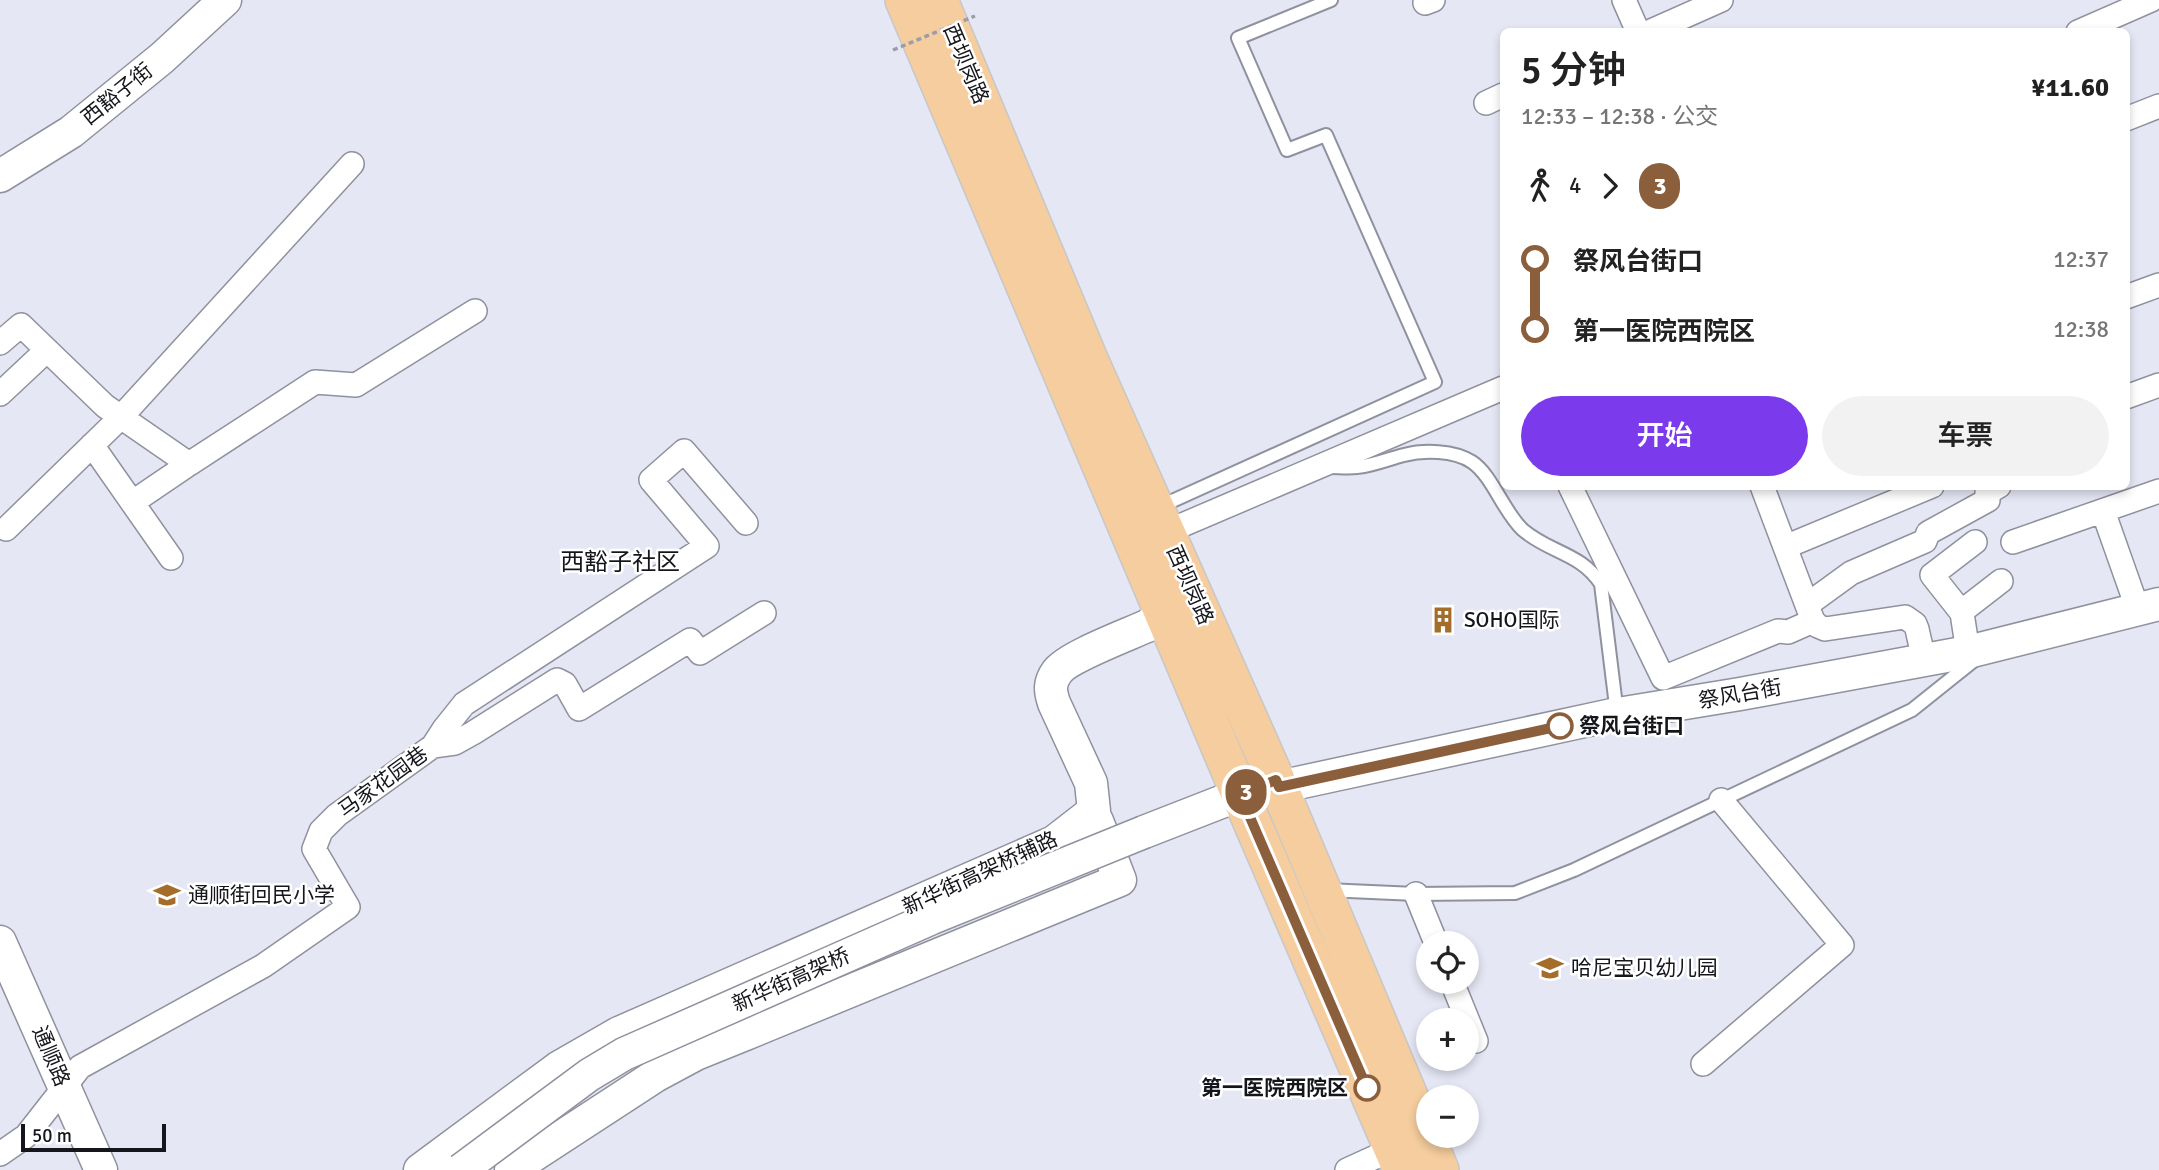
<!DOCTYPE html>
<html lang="zh">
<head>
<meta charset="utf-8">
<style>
	:root { --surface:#fff; --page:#f2f2f2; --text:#222; --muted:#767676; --accent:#7c3aed }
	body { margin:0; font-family:Signika,"Noto Sans SC",sans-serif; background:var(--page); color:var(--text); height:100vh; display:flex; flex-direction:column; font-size:26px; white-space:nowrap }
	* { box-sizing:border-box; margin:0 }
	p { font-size:23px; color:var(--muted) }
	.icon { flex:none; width:38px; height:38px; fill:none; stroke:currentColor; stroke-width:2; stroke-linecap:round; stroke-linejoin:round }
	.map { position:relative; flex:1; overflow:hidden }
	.panel { position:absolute; left:1500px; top:28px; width:630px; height:462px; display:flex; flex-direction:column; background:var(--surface); border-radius:10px; box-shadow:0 4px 10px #0003 }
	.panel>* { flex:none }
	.badge { padding:0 14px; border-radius:23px; font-size:24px; line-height:46px }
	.fabs { position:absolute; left:1416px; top:931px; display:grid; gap:14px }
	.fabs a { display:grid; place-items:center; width:63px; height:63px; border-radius:50%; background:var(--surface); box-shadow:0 4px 10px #0003; font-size:35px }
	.scale { position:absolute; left:21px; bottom:18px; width:145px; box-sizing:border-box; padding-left:7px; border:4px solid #15161b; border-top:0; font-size:19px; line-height:24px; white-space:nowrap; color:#15161b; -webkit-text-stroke:5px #fff; paint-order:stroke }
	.map>.badge { position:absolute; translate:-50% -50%; box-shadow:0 0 0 4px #fff }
	.legs { display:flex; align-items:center; gap:10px; height:77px; padding:0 21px; font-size:23px }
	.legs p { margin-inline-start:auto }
	.summary { display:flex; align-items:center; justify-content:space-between; height:119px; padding:0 21px }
	h1 { font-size:38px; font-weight:600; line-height:52px }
	.cta { display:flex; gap:14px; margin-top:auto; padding:14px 21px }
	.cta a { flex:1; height:80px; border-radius:42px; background:var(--accent); color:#fff; font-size:28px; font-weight:600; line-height:80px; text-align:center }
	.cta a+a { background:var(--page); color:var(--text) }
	ul { padding:0 21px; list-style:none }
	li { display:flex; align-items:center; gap:24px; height:70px; font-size:26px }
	li i { display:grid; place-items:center; width:10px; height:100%; margin:0 9px; background:currentColor }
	li i::after { content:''; width:18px; height:18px; margin:-9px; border:5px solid; border-radius:50%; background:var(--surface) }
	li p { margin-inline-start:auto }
	li:first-child i { background:linear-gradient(#0000 50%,currentColor 0) }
	li:last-child i { background:linear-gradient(currentColor 50%,#0000 0) }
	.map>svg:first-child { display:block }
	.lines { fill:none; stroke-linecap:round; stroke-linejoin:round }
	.lane-casing { stroke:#8f919e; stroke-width:16 }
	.street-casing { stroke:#8f919e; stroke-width:26 }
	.secondary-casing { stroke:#8f919e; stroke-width:35 }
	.primary-casing { stroke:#c7c7c8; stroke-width:40 }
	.lane { stroke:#fff; stroke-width:12 }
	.street { stroke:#fff; stroke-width:23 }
	.secondary { stroke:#fff; stroke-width:32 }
	.primary { stroke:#f5cd9e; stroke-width:37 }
	.secondary-bridge-casing { stroke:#8f919e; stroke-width:35; stroke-linecap:butt }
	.path-bridge { stroke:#9b9da8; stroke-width:3.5; stroke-dasharray:5 3.5; stroke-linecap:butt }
	.secondary-bridge { stroke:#fff; stroke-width:32 }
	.line-1-casing { stroke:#fff; stroke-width:16 }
	.line-1 { stroke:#8b5e3c; stroke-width:10 }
	.stop-1-dot { fill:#fff; stroke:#8b5e3c; stroke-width:3.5 }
	.labels { text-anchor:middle; stroke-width:5; stroke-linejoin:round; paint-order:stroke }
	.street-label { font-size:21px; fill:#15161b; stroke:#fff }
	.poi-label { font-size:21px; fill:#15161b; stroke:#fff; text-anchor:start }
	.stop-label { font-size:21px; font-weight:bold; fill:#15161b; stroke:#fff; text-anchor:start }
	.quarter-label { font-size:24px; fill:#15161b; stroke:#fff }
</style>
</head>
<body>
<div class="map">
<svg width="2159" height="1170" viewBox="0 0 2159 1170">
	<rect width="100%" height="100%" fill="#e5e7f5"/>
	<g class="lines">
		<g class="lane-casing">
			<path id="lane" d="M1330,467C1339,467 1348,468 1357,467C1372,466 1388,459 1404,455C1423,450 1454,450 1472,462C1492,475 1504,513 1523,530C1550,553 1581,553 1601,584L1617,714
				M1159,507L1435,382L1326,135L1287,150L1238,38L1331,0
				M1326,890L1416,894L1515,893L1574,870L1912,710L1977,658"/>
		</g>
		<g class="street-casing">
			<path id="street" d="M1624,0L1638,32
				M1425,3L1433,0
				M1649,32L1721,0
				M2078,32L2151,0
				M1486,103L1503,95
				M2126,119L2159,106
				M2126,297L2159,285
				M0,343L21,325L105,406L189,464L315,382L356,385L475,311
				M0,394L47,350
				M2126,397L2159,385
				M92,445L171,558
				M1570,486L1663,678L1778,631L1788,632L1813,621
				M1762,486L1813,621L1818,626L1825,629L1905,617L1915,624L1917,629L1924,660
				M133,502L189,464
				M2103,511L2138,610
				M6,529L121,417L352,164
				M1166,532L1503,388
				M2013,542L2159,491
				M1785,547L1932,486
				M1807,605L1851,573L1925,541L1928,533L1988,500L1987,493L1999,486
				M1961,612L2001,581
				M1968,652L1962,613L1932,575L1975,542
				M433,746L455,743L473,733L557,680L565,684L579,709L690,640L700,653L764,613
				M1416,894L1436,943
				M1452,982L1476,1041
				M1703,1064L1842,945L1721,800
				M0,1154L26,1136L80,1067L263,966L348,907L314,849L321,831L337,815L433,746L444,729L464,704L707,546L651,480L684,451L746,523
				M1347,1170L1393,1149"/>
		</g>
		<g class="secondary-casing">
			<path id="secondary" d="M0,176L71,132L162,58L225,0
				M1279,787L1612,715L1740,694L1968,652L2159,604
				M1144,832L1262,786
				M0,942L101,1170
				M743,1035L1120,880L1097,821
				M420,1170L558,1068L619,1033L1054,842L1094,811L1091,783L1054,703C1050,691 1049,683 1057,672C1067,657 1130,634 1149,625L1156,618L1161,606
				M511,1170L655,1076L696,1054L743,1035L735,1016"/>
		</g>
		<g class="primary-casing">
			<path id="primary" d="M904,0L1245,806L1402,1170
				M939,0L1088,357L1276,780L1440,1170"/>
		</g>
		<use href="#lane" class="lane"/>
		<use href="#street" class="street"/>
		<use href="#secondary" class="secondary"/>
		<use href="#primary" class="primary"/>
		<g class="secondary-bridge-casing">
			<path id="secondary-bridge" d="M461,1170L589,1075L624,1054L932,918L1144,832"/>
		</g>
		<path class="path-bridge" d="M893,50L975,16"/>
		<use href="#secondary-bridge" class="secondary-bridge"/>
	</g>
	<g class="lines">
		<g class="line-1-casing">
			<path id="line-1" d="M1367,1088L1240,794L1276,780L1279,787L1560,726"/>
		</g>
		<use href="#line-1" class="line-1"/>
	</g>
	<defs>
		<g id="building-bare" transform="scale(2.1)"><path d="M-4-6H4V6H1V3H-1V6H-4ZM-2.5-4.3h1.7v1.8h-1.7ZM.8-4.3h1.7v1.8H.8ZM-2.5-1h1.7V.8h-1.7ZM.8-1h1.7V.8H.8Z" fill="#a46d29" stroke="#fff" stroke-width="2.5" paint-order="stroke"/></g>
		<g id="school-bare" transform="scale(2.1)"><path d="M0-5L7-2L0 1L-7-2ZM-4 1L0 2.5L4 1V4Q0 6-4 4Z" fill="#a46d29" stroke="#fff" stroke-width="2.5" paint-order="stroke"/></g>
	</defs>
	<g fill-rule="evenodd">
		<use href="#building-bare" x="1443" y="620"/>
		<use href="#school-bare" x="167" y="895"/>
		<use href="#school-bare" x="1550" y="968"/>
	</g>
	<g class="stop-1-dot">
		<circle cx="1560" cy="726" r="12"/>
		<circle cx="1367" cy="1088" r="12"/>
	</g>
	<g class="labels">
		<g class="street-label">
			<text transform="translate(966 64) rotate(67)" y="7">西坝岗路</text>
			<text transform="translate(117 94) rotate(-39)" y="7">西豁子街</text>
			<text transform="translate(1190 585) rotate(66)" y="7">西坝岗路</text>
			<text transform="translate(1740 694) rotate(-10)" y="7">祭风台街</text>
			<text transform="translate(383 782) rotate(-36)" y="7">马家花园巷</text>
			<text transform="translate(980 873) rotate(-25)" y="7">新华街高架桥辅路</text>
			<text transform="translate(791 980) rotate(-24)" y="7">新华街高架桥</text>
			<text transform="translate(51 1056) rotate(67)" y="7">通顺路</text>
		</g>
		<g class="poi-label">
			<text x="1464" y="627">SOHO国际</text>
			<text x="188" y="902">通顺街回民小学</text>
			<text x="1571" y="975">哈尼宝贝幼儿园</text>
		</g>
		<g class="stop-label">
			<text x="1579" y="733">祭风台街口</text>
			<text x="1348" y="1095" text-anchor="end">第一医院西院区</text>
		</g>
		<g class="quarter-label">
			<text x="620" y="570">西豁子社区</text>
		</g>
	</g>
</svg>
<div class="fabs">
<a><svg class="icon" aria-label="locate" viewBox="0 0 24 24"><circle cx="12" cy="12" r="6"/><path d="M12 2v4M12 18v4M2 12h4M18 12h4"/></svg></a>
<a>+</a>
<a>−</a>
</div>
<div class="scale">50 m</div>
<b class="badge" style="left:1246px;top:792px;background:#8b5e3c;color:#fff">3</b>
<section class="panel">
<div class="summary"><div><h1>5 分钟</h1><p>12:33 – 12:38 · 公交</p></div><b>¥11.60</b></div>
<div class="legs"><svg class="icon" aria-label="walk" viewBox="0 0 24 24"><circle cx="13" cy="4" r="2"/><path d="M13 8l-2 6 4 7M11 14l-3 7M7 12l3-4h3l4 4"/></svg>4<svg class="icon" aria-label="forward" viewBox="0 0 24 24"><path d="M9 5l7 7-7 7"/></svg><b class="badge" style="background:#8b5e3c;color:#fff">3</b></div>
<ul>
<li><i style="color:#8b5e3c"></i><b>祭风台街口</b><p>12:37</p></li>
<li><i style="color:#8b5e3c"></i><b>第一医院西院区</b><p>12:38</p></li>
</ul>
<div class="cta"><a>开始</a><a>车票</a></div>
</section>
</div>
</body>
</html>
